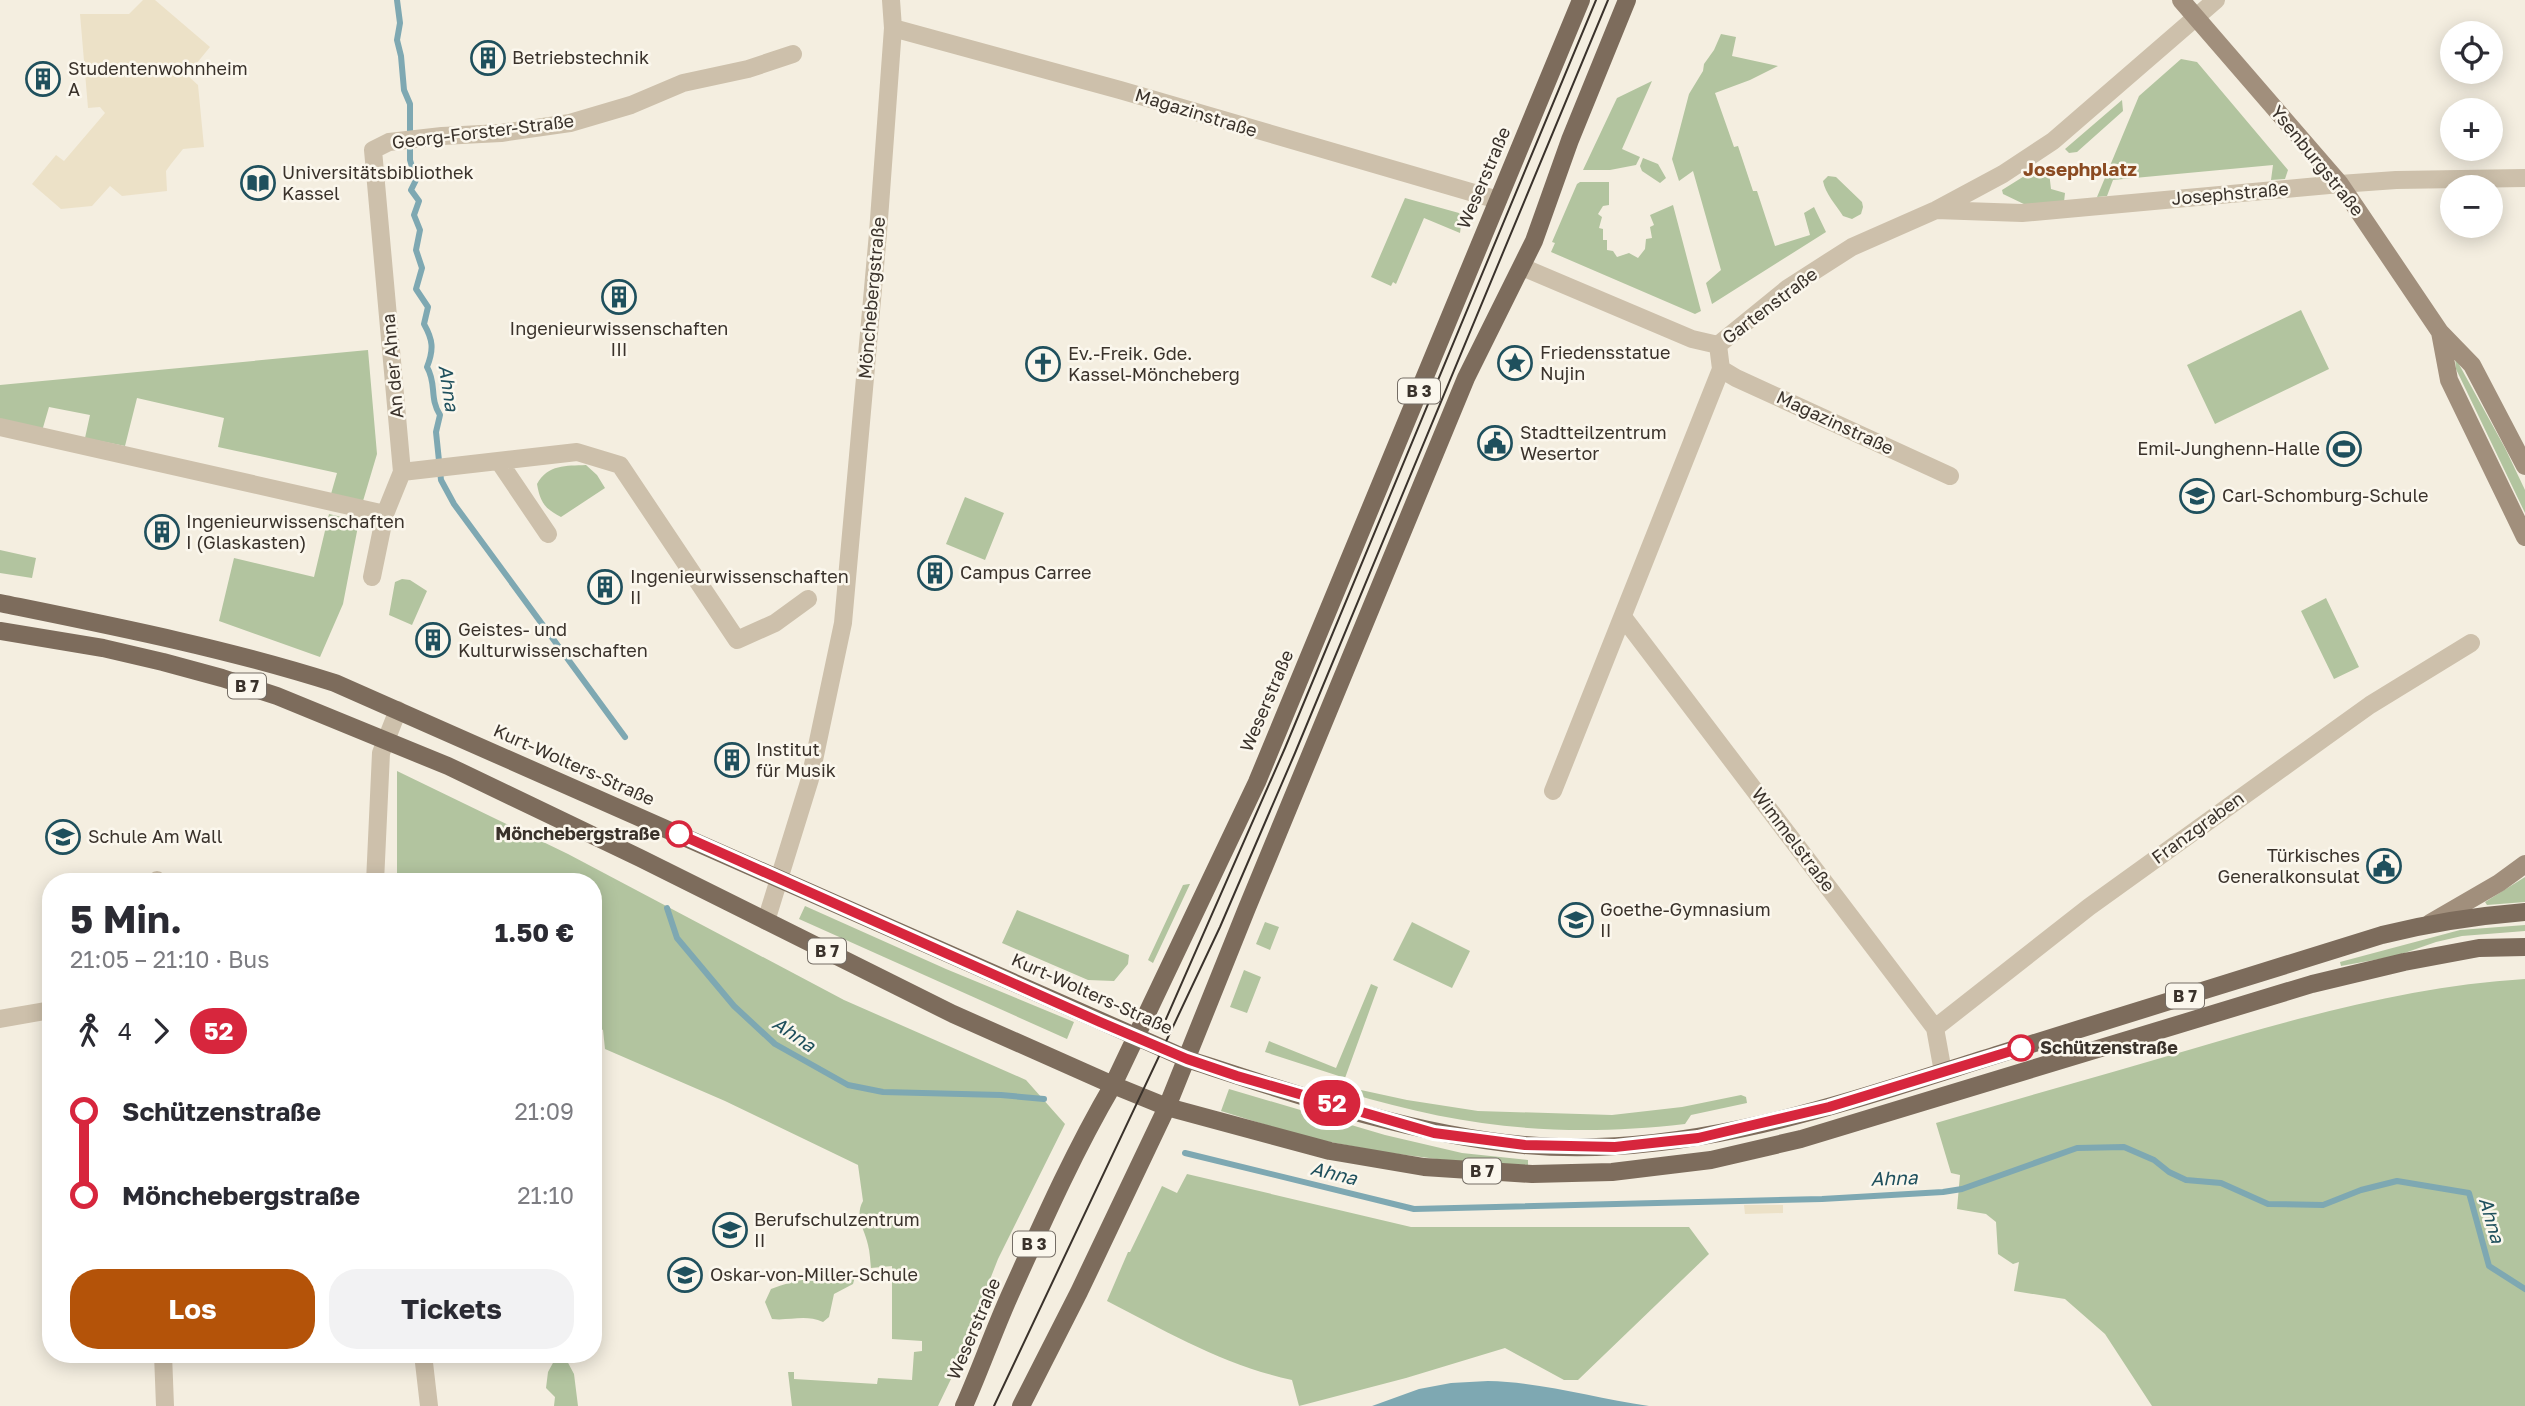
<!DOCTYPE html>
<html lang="de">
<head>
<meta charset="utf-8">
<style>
	:root { --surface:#fff; --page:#f2f2f3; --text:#2b2b33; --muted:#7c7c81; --accent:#b45309 }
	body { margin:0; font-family:"Golos Text",sans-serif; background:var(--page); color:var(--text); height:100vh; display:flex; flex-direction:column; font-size:26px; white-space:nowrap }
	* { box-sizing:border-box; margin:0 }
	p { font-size:23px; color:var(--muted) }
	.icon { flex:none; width:38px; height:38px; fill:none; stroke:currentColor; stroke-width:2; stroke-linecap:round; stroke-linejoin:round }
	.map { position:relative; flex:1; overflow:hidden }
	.sheet { position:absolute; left:42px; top:873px; width:560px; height:490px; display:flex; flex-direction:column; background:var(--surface); border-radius:28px; box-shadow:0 4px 18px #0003 }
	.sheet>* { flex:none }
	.badge { padding:0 14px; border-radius:23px; font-size:24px; line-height:46px }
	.controls { position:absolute; left:2440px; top:21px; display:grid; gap:14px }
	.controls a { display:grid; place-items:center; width:63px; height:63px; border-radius:50%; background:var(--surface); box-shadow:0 4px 18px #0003; font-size:35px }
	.map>.badge { position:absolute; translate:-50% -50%; box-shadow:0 0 0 4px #fff }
	.legs { display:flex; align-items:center; gap:10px; height:77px; padding:0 28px; font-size:23px }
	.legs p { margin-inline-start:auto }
	.headline { display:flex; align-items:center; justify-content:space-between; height:119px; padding:0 28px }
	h1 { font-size:38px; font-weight:700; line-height:52px }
	.cta { display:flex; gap:14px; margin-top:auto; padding:14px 28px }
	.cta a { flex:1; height:80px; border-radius:28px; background:var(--accent); color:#fff; font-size:28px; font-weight:700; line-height:80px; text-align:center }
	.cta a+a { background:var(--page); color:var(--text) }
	ul { padding:0 28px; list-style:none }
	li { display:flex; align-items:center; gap:24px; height:84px; font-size:26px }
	li i { display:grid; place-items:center; width:10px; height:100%; margin:0 9px; background:currentColor }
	li i::after { content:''; width:18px; height:18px; margin:-9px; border:5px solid; border-radius:50%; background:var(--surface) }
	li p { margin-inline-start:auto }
	li:first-child i { background:linear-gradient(#0000 50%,currentColor 0) }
	li:last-child i { background:linear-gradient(currentColor 50%,#0000 0) }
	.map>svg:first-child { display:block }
	.green { fill:#b2c49f }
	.plaza { fill:#ece1c7 }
	.water { fill:#7ea8b2 }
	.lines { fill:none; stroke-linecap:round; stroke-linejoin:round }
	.stream { stroke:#7ea8b2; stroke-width:6 }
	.street { stroke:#cdc0ab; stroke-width:18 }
	.secondary { stroke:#a18f7c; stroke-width:18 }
	.primary { stroke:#7d6c5c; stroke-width:18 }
	.tram { stroke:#3a322b; stroke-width:2 }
	.line-1-casing { stroke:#fff; stroke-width:16 }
	.line-1 { stroke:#d7263d; stroke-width:10 }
	.stop-1-dot { fill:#fff; stroke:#d7263d; stroke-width:3.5 }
	.labels { text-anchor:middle; stroke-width:5; stroke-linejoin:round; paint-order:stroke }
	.shield { fill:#fbf7ed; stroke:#746d65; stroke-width:2 }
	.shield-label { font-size:16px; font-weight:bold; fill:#3a322b }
	.poi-label { font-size:18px; fill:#3a322b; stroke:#fbf7ed; text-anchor:start }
	.street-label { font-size:18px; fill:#3a322b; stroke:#fbf7ed }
	.stop-label { font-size:18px; font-weight:bold; fill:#3a322b; stroke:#fbf7ed; text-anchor:end }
	.neighbourhood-label { font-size:19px; font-weight:bold; fill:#8b4b22; stroke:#fbf7ed }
	.water-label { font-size:19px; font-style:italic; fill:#1f505d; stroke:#fbf7ed }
</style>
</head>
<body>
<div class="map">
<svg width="2525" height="1406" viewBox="0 0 2525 1406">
	<rect width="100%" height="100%" fill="#f4eee0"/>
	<path class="green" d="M1721,34L1736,37L1732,56L1778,66L1750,80L1715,93L1734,147L1738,146L1753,191H1757L1775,246L1810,235L1804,213L1814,207L1826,232L1712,304L1706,283L1721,270L1693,171L1679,181L1672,159L1689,94L1703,71L1704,64L1714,50Z
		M2181,59L2197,62L2288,170L2285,179L2271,180L2273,165L2113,180L2107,196L2097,197L2139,96Z
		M1652,81L1622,149L1640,157L1636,165L1610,170H1583L1617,98Z
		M2122,100L2123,111L2077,152L2069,153L2065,149Z
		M1643,158L1658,164L1666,178L1660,183L1642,171L1640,166Z
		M2034,170L2049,172L2051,189L2065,193L2064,202L2028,206L2003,194L2002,190Z
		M1828,176L1836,177L1862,202L1863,207L1861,214L1852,219L1843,216C1836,205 1825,193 1823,181Z
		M1580,182H1609V205L1603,206L1598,214L1602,217L1599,228L1603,229V240H1607V250L1613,251L1617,257L1629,253L1638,258L1645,249L1646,239L1652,238L1650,227L1654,225L1650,215L1673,205L1701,311L1695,314L1551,252L1555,243L1552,242L1577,184Z
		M1405,198L1459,213L1462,218L1460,233L1424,218L1396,284L1393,282L1391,286L1371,277Z
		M2301,310L2329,369L2215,424L2187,365Z
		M368,350L377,454L363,501L331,494L337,473L218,447L224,418L137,398L125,446L85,438L90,415L49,407L42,431L0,422V385Z
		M2455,357L2505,448L2525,490V513L2456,369Z
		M586,465L597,475L605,488L561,517C545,509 540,502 537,484C548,464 566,466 586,465Z
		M965,497L1004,513L985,560L946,544Z
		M329,514L359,521L343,604L320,657L219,621L234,558L314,577Z
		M0,550L36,558L32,578L0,573Z
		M402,579L410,580L427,591L412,625L389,615L395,582Z
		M2326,598L2359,667L2334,679L2301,611Z
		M397,771L568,854L844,1000L1026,1080L1065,1124L998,1259L951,1379L938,1406H792L788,1372H794V1379L877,1384L878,1378L912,1380L914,1352L922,1351V1341L892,1339V1266L871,1268C870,1260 870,1252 868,1245C865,1230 854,1217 863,1201L858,1165L725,1101L605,1049L603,1030L593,1024V882H397Z
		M2525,877V902L2487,905L2485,902Z
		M1189,884H1190L1153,963L1148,960L1183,885Z
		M805,906L946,969L1074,1022L1067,1039L799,919Z
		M1017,910L1129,955L1128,964L1114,981L1088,980L1002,943Z
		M1265,922L1279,927L1270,950L1256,944Z
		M1412,922L1470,951L1452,988L1393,960Z
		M2525,925V931L2462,936L2436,942L2396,956L2341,966L2340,962L2460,930Z
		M1244,970L1261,977L1247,1013L1230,1007Z
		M2525,979V1406H2152L2105,1334L2065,1299L2014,1291L2019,1262L2013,1264L1998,1254L1996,1222L1986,1214L1957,1209L1960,1175L1951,1173L1936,1123C2021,1098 2106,1074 2192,1049C2301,1017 2411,986 2525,979Z
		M1371,984L1378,987L1345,1078L1265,1052L1269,1041L1336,1068Z
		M1347,1087L1407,1100L1478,1111L1612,1115L1682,1107L1741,1095L1746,1097L1747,1103L1691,1115L1685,1124C1562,1138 1464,1128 1346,1092Z
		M1229,1089L1385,1135L1462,1153L1528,1160V1165L1452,1161L1383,1152L1309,1138L1221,1111Z
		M1187,1174L1411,1227H1689L1709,1254L1578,1380H1564L1505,1348L1406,1378L1299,1406L1292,1380C1226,1366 1167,1332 1107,1301L1128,1252H1130L1162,1186L1177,1193Z
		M844,1273H853L855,1277L853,1284L834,1294L829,1317L823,1322C805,1314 790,1321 772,1319L765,1302L771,1289C795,1279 819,1278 844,1273Z
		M551,1355H568L566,1359L574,1374L578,1406H554L555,1397L546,1388L548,1372L554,1361Z"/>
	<path class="plaza" d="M143,0H155L210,47L187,75L198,85L204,147L183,149L171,164L166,171L167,191L122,196L110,186L92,206L61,209L32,184L56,155L64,161L105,113L100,107L88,108L80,14H129Z
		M1744,1205H1783V1213L1745,1214Z"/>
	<path class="water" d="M1488,1381C1542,1382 1595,1398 1649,1406H1372L1419,1389L1451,1383Z"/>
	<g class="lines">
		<path class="stream" d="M397,0L400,23L397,40L401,56L404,90L410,104V160L416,180L411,190L419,201L414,215L420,230L416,250L422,268L416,289L428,307L424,324C433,340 434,349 427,367C437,384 429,398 440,415L436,432L441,480L454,504L625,737
			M667,908L677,938L734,1006L775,1044L848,1085L883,1092L1001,1095L1044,1099
			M1185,1153L1414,1209L1822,1199L1943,1192L1962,1189L2077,1148L2124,1147L2154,1160L2169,1172L2186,1180L2221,1183L2268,1204L2323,1205L2361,1190L2397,1181L2469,1193L2489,1266L2525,1289"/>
		<path class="street" d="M893,28L1120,90L1498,200
			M1936,210L2022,213L2340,184L2396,180L2525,178
			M1522,267L1692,339L1718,345
			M1718,345L1788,288L1852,247L1936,210L2003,174L2053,141L2216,0
			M1721,369L1736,378L1950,476
			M0,427L385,514
			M500,463L548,534
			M402,472L577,452L620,465L737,640L775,623L808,599
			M372,577L385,514L402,472L373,150L389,142L442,136L501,133L570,123L631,105L683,83L748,69L793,54
			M1623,617L1935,1028L1943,1072
			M1553,791L1721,369L1718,345
			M157,880V882
			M375,882L381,753L398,710
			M766,921L810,779L843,623L878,233L893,28L891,0
			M0,1019L51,1010
			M1935,1028L2089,907L2324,738L2370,705L2471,643
			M163,1354L165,1406
			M423,1354L429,1406"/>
		<path class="secondary" d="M2181,0L2340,184L2440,332L2472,365L2525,466
			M2440,332L2449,380L2525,537
			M2430,923L2499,883L2525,864"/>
		<path class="primary" d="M0,603C113,626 225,648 335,683L1187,1059C1297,1095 1409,1134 1524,1145C1686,1160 1844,1103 1996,1055C2125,1015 2253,975 2382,935C2430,923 2476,916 2525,912
			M0,631L103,648L163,662L222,678L277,696L448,766L640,858L953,1014L1113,1085L1167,1107L1330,1151L1424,1167L1532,1174L1612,1172L1711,1160L1801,1139L2312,984L2404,962L2479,948L2525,947
			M964,1406C980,1370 993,1333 1009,1297C1041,1226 1073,1153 1113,1085L1257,782L1581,0
			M1021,1406L1079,1292L1167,1107L1247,908L1466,378L1534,241L1570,140L1627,0"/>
		<path class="tram" d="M1166,1019L1285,748L1596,0
			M994,1406L1220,927L1295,753L1608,0"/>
	</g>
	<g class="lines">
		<g class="line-1-casing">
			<path id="line-1" d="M679,834L1100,1022L1187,1059L1237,1076L1434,1133L1525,1145L1615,1147L1698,1138L1829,1107L2021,1048"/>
		</g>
		<use href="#line-1" class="line-1"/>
	</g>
	<defs>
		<g id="building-ring" transform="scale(1.75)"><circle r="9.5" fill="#fbf7ed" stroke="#1f505d" stroke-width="1.5"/><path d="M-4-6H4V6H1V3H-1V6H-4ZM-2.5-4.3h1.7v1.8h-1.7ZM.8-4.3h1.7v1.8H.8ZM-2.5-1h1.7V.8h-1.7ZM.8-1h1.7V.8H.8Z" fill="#1f505d"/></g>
		<g id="library-ring" transform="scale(1.75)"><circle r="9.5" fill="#fbf7ed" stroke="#1f505d" stroke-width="1.5"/><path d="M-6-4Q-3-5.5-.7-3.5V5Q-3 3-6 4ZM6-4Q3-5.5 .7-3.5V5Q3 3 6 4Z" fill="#1f505d"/></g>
		<g id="sight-ring" transform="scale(1.75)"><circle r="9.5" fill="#fbf7ed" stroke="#1f505d" stroke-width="1.5"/><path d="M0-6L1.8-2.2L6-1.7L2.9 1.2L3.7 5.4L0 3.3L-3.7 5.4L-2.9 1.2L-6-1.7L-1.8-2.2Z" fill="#1f505d"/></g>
		<g id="church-ring" transform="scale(1.75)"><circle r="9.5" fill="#fbf7ed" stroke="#1f505d" stroke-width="1.5"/><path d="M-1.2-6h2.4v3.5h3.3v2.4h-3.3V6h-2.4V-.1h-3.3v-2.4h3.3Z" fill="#1f505d"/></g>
		<g id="civic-ring" transform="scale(1.75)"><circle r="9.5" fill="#fbf7ed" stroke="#1f505d" stroke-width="1.5"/><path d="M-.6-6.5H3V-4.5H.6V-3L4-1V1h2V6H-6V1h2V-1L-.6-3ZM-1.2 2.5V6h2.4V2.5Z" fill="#1f505d"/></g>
		<g id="stadium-ring" transform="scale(1.75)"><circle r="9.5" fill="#fbf7ed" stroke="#1f505d" stroke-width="1.5"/><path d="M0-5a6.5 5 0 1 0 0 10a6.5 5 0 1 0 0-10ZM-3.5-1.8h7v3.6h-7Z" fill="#1f505d"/></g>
		<g id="school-ring" transform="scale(1.75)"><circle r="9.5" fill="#fbf7ed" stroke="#1f505d" stroke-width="1.5"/><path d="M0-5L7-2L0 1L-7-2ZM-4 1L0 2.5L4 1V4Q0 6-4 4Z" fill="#1f505d"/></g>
	</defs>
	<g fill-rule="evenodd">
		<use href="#building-ring" x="488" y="58"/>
		<use href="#building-ring" x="43" y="79"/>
		<use href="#library-ring" x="258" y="183"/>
		<use href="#building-ring" x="619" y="297"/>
		<use href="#sight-ring" x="1515" y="363"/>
		<use href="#church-ring" x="1043" y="364"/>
		<use href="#civic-ring" x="1495" y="443"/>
		<use href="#stadium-ring" x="2344" y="449"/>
		<use href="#school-ring" x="2197" y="496"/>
		<use href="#building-ring" x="162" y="532"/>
		<use href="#building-ring" x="935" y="573"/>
		<use href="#building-ring" x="605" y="587"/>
		<use href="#building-ring" x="433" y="640"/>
		<use href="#building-ring" x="732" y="760"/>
		<use href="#school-ring" x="63" y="837"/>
		<use href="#civic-ring" x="2384" y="866"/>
		<use href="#school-ring" x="1576" y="920"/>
		<use href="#school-ring" x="730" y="1230"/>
		<use href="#school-ring" x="685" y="1275"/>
	</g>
	<g class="stop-1-dot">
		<circle cx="679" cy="834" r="12"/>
		<circle cx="2021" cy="1048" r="12"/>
	</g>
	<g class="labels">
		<g class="shield">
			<rect x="1398" y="378.5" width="42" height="25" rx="5"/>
			<rect x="228" y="673.5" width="38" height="25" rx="5"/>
			<rect x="808" y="938.5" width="38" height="25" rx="5"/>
			<rect x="2166" y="983.5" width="38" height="25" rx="5"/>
			<rect x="1463" y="1158.5" width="38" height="25" rx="5"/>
			<rect x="1013" y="1231.5" width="42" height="25" rx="5"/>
		</g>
		<g class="shield-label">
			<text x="1419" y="397">B 3</text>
			<text x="247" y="692">B 7</text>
			<text x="827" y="957">B 7</text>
			<text x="2185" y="1002">B 7</text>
			<text x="1482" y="1177">B 7</text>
			<text x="1034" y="1250">B 3</text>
		</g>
		<g class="poi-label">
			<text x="512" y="64">Betriebstechnik</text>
			<text x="68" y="75">Studentenwohnheim<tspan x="68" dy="21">A</tspan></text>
			<text x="282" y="179">Universitätsbibliothek<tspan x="282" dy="21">Kassel</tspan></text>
			<text x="619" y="335" text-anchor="middle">Ingenieurwissenschaften<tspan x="619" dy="21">III</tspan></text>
			<text x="1540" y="359">Friedensstatue<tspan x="1540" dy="21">Nujin</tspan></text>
			<text x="1068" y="360">Ev.-Freik. Gde.<tspan x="1068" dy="21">Kassel-Möncheberg</tspan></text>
			<text x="1520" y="439">Stadtteilzentrum<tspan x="1520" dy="21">Wesertor</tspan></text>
			<text x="2320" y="455" text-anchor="end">Emil-Junghenn-Halle</text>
			<text x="2222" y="502">Carl-Schomburg-Schule</text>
			<text x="186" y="528">Ingenieurwissenschaften<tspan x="186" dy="21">I (Glaskasten)</tspan></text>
			<text x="960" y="579">Campus Carree</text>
			<text x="630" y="583">Ingenieurwissenschaften<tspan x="630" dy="21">II</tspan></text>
			<text x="458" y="636">Geistes- und<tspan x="458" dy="21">Kulturwissenschaften</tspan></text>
			<text x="756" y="756">Institut<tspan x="756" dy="21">für Musik</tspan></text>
			<text x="88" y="843">Schule Am Wall</text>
			<text x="2360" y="862" text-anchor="end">Türkisches<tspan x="2360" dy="21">Generalkonsulat</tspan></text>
			<text x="1600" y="916">Goethe-Gymnasium<tspan x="1600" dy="21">II</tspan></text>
			<text x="754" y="1226">Berufschulzentrum<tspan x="754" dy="21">II</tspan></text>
			<text x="710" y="1281">Oskar-von-Miller-Schule</text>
		</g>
		<g class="street-label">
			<text transform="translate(1196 113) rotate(17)" y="6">Magazinstraße</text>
			<text transform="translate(483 132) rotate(-7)" y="6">Georg-Forster-Straße</text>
			<text transform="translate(2317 161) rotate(51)" y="6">Ysenburgstraße</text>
			<text transform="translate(1484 178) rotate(-67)" y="6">Weserstraße</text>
			<text transform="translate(2230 194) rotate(-5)" y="6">Josephstraße</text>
			<text transform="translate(872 298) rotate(-85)" y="6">Mönchebergstraße</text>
			<text transform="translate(1770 306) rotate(-37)" y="6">Gartenstraße</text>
			<text transform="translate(393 366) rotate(-95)" y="6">An der Ahna</text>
			<text transform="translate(1835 423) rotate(25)" y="6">Magazinstraße</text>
			<text transform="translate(1267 701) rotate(-67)" y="6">Weserstraße</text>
			<text transform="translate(574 765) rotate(24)" y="6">Kurt-Wolters-Straße</text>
			<text transform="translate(2198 828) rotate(-36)" y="6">Franzgraben</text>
			<text transform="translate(1793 840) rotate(53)" y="6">Wimmelstraße</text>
			<text transform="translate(1092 994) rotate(24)" y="6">Kurt-Wolters-Straße</text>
			<text transform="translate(974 1329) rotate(-67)" y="6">Weserstraße</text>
		</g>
		<g class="stop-label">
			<text x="660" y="840">Mönchebergstraße</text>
			<text x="2040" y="1054" text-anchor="start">Schützenstraße</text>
		</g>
		<g class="neighbourhood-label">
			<text x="2080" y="176">Josephplatz</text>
		</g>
		<g class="water-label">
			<text transform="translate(449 388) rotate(81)" y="7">Ahna</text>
			<text transform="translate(794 1034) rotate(34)" y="7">Ahna</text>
			<text transform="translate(1334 1173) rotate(14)" y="7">Ahna</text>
			<text transform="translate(1894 1178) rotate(-2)" y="7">Ahna</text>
			<text transform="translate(2492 1220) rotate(74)" y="7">Ahna</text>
		</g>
	</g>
</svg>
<div class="controls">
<a><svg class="icon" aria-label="locate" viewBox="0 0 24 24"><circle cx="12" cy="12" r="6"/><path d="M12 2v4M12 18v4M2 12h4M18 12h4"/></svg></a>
<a>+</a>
<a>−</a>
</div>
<b class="badge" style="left:1332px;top:1103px;background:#d7263d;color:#fff">52</b>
<section class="sheet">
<div class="headline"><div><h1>5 Min.</h1><p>21:05 – 21:10 · Bus</p></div><b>1.50 €</b></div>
<div class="legs"><svg class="icon" aria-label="walk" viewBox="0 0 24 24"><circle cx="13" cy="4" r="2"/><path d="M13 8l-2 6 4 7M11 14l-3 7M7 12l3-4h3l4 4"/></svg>4<svg class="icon" aria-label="forward" viewBox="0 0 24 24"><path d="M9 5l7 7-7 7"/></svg><b class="badge" style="background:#d7263d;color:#fff">52</b></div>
<ul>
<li><i style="color:#d7263d"></i><b>Schützenstraße</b><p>21:09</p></li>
<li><i style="color:#d7263d"></i><b>Mönchebergstraße</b><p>21:10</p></li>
</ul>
<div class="cta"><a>Los</a><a>Tickets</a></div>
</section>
</div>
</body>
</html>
